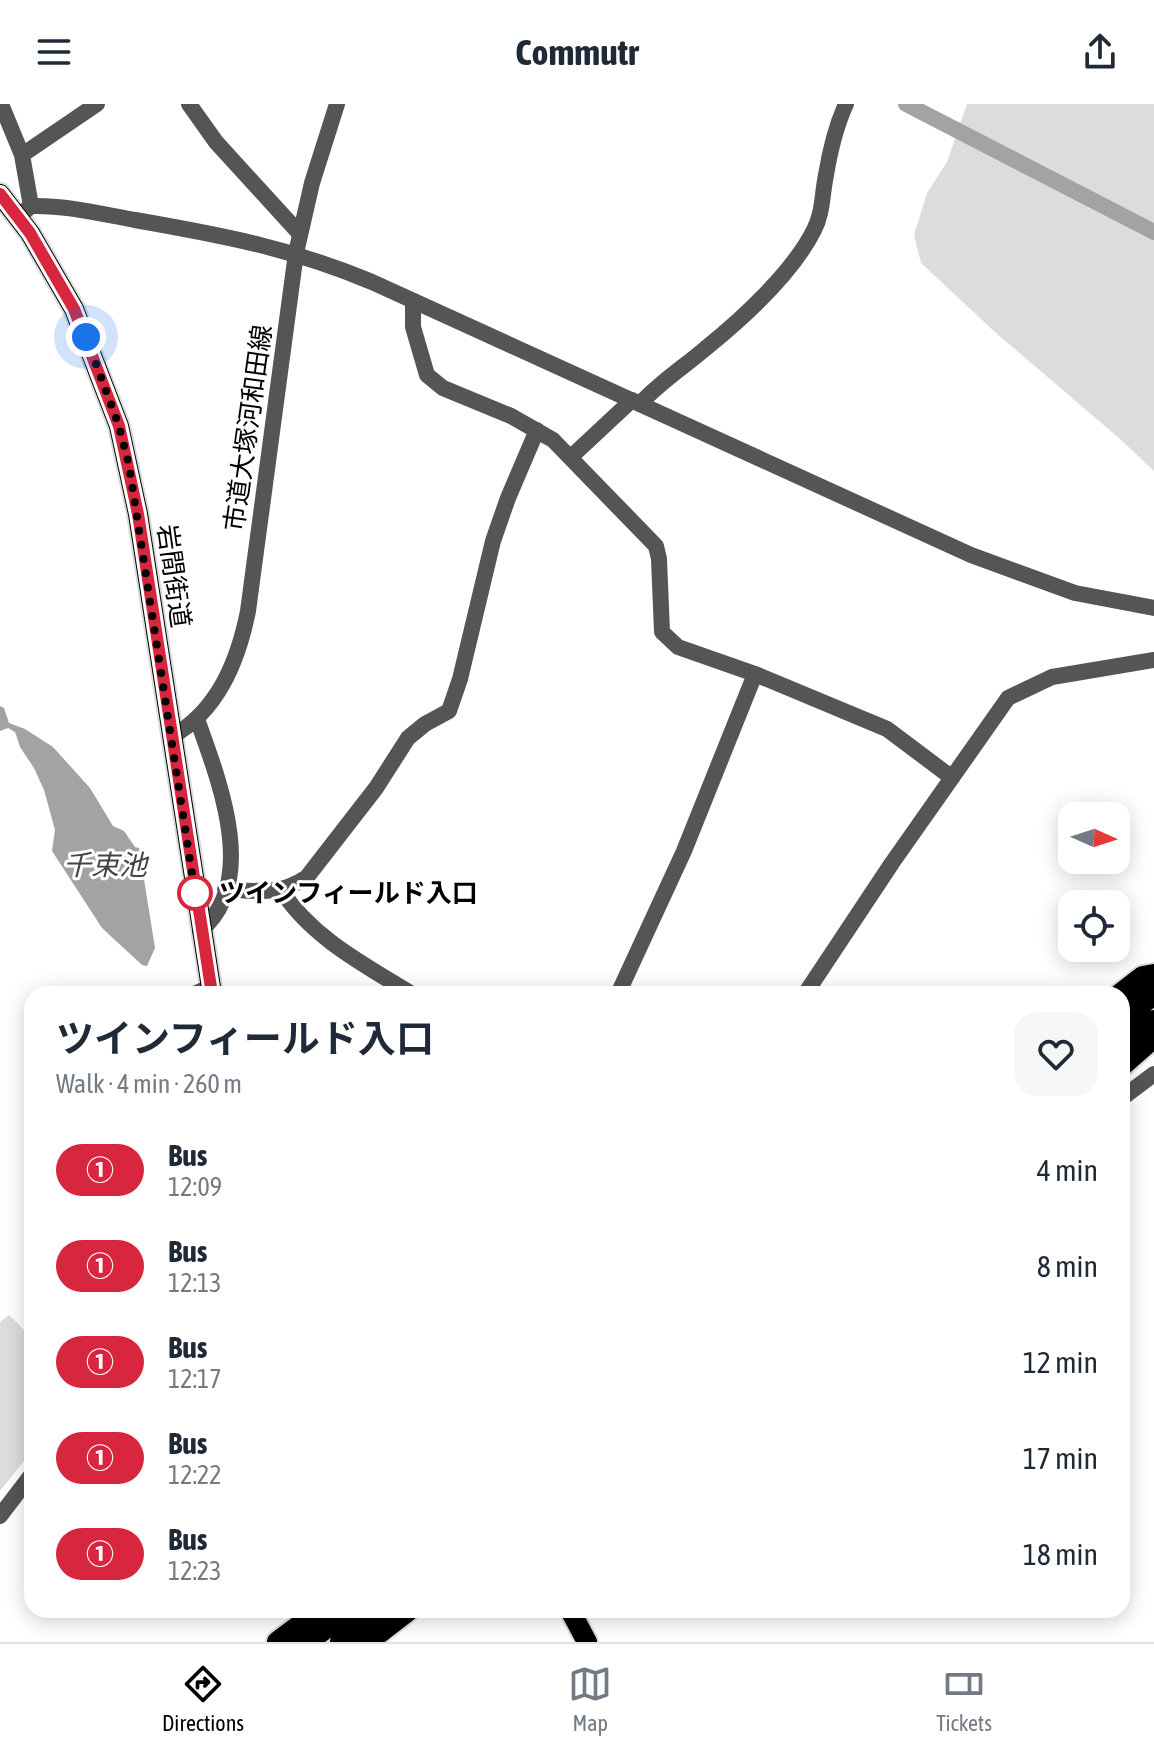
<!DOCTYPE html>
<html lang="en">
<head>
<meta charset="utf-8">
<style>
	:root { --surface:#fff; --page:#f6f6f7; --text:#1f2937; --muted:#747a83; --line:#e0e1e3; --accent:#000 }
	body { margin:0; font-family:"Asap Condensed","Noto Sans JP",sans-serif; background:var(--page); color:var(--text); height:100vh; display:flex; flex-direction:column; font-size:30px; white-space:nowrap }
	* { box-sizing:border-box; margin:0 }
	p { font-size:26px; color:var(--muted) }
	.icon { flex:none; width:44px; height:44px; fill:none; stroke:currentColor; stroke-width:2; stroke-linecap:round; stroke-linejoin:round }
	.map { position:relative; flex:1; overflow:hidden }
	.panel { position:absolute; left:24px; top:882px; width:1106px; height:632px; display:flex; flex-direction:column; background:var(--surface); border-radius:24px; box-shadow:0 4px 20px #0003 }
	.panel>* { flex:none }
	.badge { padding:0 16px; border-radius:26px; font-size:28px; line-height:52px }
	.needle { width:52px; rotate:93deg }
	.fabs { position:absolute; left:1058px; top:698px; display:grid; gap:16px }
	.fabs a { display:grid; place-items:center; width:72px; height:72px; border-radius:16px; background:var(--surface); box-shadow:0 4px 20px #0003; font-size:40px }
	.you { position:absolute; width:40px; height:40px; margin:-20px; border:6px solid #fff; border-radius:50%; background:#1a73e8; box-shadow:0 0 0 12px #1a73e833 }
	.map>.badge { position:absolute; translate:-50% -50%; box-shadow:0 0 0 4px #fff }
	.round { display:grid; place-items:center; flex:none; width:84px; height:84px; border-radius:24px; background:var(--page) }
	.summary { display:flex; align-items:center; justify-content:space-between; height:136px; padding:0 32px }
	h1 { font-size:38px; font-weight:700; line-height:60px }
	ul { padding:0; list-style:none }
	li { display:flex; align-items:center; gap:24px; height:96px; padding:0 32px }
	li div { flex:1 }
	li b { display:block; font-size:30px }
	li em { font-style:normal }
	li .badge { min-width:88px; font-weight:700; text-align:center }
	header { display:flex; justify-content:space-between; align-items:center; height:104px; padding:0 32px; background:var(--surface); font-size:36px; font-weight:700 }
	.tab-bar { display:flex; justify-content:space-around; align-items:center; height:112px; border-top:2px solid var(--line); background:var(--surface); font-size:22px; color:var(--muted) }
	.tab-bar a { display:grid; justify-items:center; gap:4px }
	.tab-bar .current { color:var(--accent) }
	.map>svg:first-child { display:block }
	.green { fill:#dcdcdc }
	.water { fill:#a3a3a3 }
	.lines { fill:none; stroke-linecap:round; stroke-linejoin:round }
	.canal { stroke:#a3a3a3; stroke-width:16 }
	.primary-casing { stroke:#dbdbdb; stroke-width:24 }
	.trunk-casing { stroke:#dbdbdb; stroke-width:26 }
	.minor { stroke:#555; stroke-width:16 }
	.tertiary { stroke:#555; stroke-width:16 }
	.primary { stroke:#000; stroke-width:20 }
	.trunk { stroke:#000; stroke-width:22 }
	.line-casing { stroke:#fff; stroke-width:18 }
	.line { stroke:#d7263d; stroke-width:12 }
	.walk { stroke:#000; stroke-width:8; stroke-dasharray:0 14.4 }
	.stop-dot { fill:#fff; stroke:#d7263d; stroke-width:4 }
	.labels { text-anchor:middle; stroke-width:6; stroke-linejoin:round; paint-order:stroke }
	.street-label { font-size:26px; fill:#000; stroke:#fff }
	.stop-label { font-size:26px; font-weight:bold; fill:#000; stroke:#fff; text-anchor:start }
	.water-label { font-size:28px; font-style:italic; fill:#444; stroke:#fff }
</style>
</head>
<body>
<header><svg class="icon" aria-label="menu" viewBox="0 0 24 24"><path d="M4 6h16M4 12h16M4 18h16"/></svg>Commutr<svg class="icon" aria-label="share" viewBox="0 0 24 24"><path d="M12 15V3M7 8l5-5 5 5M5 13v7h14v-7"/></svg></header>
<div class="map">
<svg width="1154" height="1538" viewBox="0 0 1154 1538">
	<rect width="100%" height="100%" fill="#fff"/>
	<path class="green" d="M967,0H1154V367L1120,335L996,229L921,159L914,131L927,89L947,58Z
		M9,1211L32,1234V1347L0,1387V1218Z"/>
	<path class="water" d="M0,602L4,604L9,619L25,625L53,643L90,684L113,722L124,727L135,743L139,744L155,844L147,862L142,861L102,824L52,747L55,726L44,686L34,664L20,643L15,628L8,624L0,627Z"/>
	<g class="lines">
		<path class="canal" d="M906,0L1154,128"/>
		<g class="primary-casing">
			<path id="primary" d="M0,90L30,129L74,205L119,322L138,410L212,890
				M570,1506L587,1538"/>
		</g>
		<g class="trunk-casing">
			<path id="trunk" d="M1121,890L1143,873L1154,871
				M1122,914L1154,890
				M1122,942L1154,917
				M1122,961L1154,933
				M278,1538L321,1506
				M307,1538L349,1506
				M341,1538L383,1506
				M367,1538L408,1506"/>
		</g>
		<path class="minor" d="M1,0L22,51L31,102
			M189,0L216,38L300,130
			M22,51L97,0
			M413,197V223L427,271L443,284L511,312L553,336L656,442L659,455L662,528L678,543L755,570L887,625L951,673
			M640,300C660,278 684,263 706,244C743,214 793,168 814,126C823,109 822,90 826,71C830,47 836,22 846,0
			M572,352L632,296
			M197,615C218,674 260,778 200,827
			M225,785C257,787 279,792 307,773L376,684L408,634L425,620L449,607L460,575L493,437L508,394L537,326
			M281,786C312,834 365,861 412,890
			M618,890L684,747L755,570
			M805,890L892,759L1008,594L1052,573L1154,556"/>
		<path class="tertiary" d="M19,112L31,102C66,101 101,110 135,116C221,131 291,144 372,178L971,451L1075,489L1154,504
			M171,633C218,607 238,557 248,507L296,149L312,79L337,0
			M194,890L210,883
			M1122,994L1154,970
			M0,1412L32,1370"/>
		<use href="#primary" class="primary"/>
		<use href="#trunk" class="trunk"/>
	</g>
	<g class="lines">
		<g class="line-casing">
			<path id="line" d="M0,90L30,129L74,205L119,322L138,410L212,890"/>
		</g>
		<use href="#line" class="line"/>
		<path class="walk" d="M86,233L119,322L129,361L195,789"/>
	</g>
	<circle class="stop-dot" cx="195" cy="789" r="16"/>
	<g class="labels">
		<g class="street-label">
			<text transform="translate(248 324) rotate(-82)" y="9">市道大塚河和田線</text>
			<text transform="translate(174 472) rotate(82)" y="9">岩間街道</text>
		</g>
		<g class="stop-label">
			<text x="219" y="798">ツインフィールド入口</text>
		</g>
		<g class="water-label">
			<text x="105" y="771">千束池</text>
		</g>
	</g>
</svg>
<div class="fabs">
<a><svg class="needle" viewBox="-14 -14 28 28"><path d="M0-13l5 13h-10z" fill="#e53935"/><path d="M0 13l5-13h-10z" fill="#747a83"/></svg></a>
<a><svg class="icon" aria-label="locate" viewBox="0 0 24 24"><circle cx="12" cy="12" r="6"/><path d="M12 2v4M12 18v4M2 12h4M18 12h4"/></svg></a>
</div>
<div class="you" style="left:86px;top:233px"></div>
<section class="panel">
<div class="summary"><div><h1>ツインフィールド入口</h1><p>Walk · 4 min · 260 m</p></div><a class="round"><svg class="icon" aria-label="heart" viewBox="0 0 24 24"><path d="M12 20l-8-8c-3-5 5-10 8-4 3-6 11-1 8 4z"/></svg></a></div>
<ul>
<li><span class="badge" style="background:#d7263d;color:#fff">①</span><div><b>Bus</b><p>12:09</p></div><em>4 min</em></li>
<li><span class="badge" style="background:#d7263d;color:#fff">①</span><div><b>Bus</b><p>12:13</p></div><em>8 min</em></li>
<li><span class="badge" style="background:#d7263d;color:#fff">①</span><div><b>Bus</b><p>12:17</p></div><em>12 min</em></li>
<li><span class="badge" style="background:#d7263d;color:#fff">①</span><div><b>Bus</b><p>12:22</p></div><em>17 min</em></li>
<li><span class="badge" style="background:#d7263d;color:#fff">①</span><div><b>Bus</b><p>12:23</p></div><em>18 min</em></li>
</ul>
</section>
</div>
<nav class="tab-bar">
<a class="current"><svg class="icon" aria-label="directions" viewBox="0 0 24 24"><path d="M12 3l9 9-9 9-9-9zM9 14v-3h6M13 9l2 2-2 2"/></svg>Directions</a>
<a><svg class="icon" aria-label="map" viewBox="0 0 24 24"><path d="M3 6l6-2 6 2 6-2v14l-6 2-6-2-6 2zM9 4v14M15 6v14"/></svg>Map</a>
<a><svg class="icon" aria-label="tickets" viewBox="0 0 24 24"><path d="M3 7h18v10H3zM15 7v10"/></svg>Tickets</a>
</nav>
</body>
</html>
